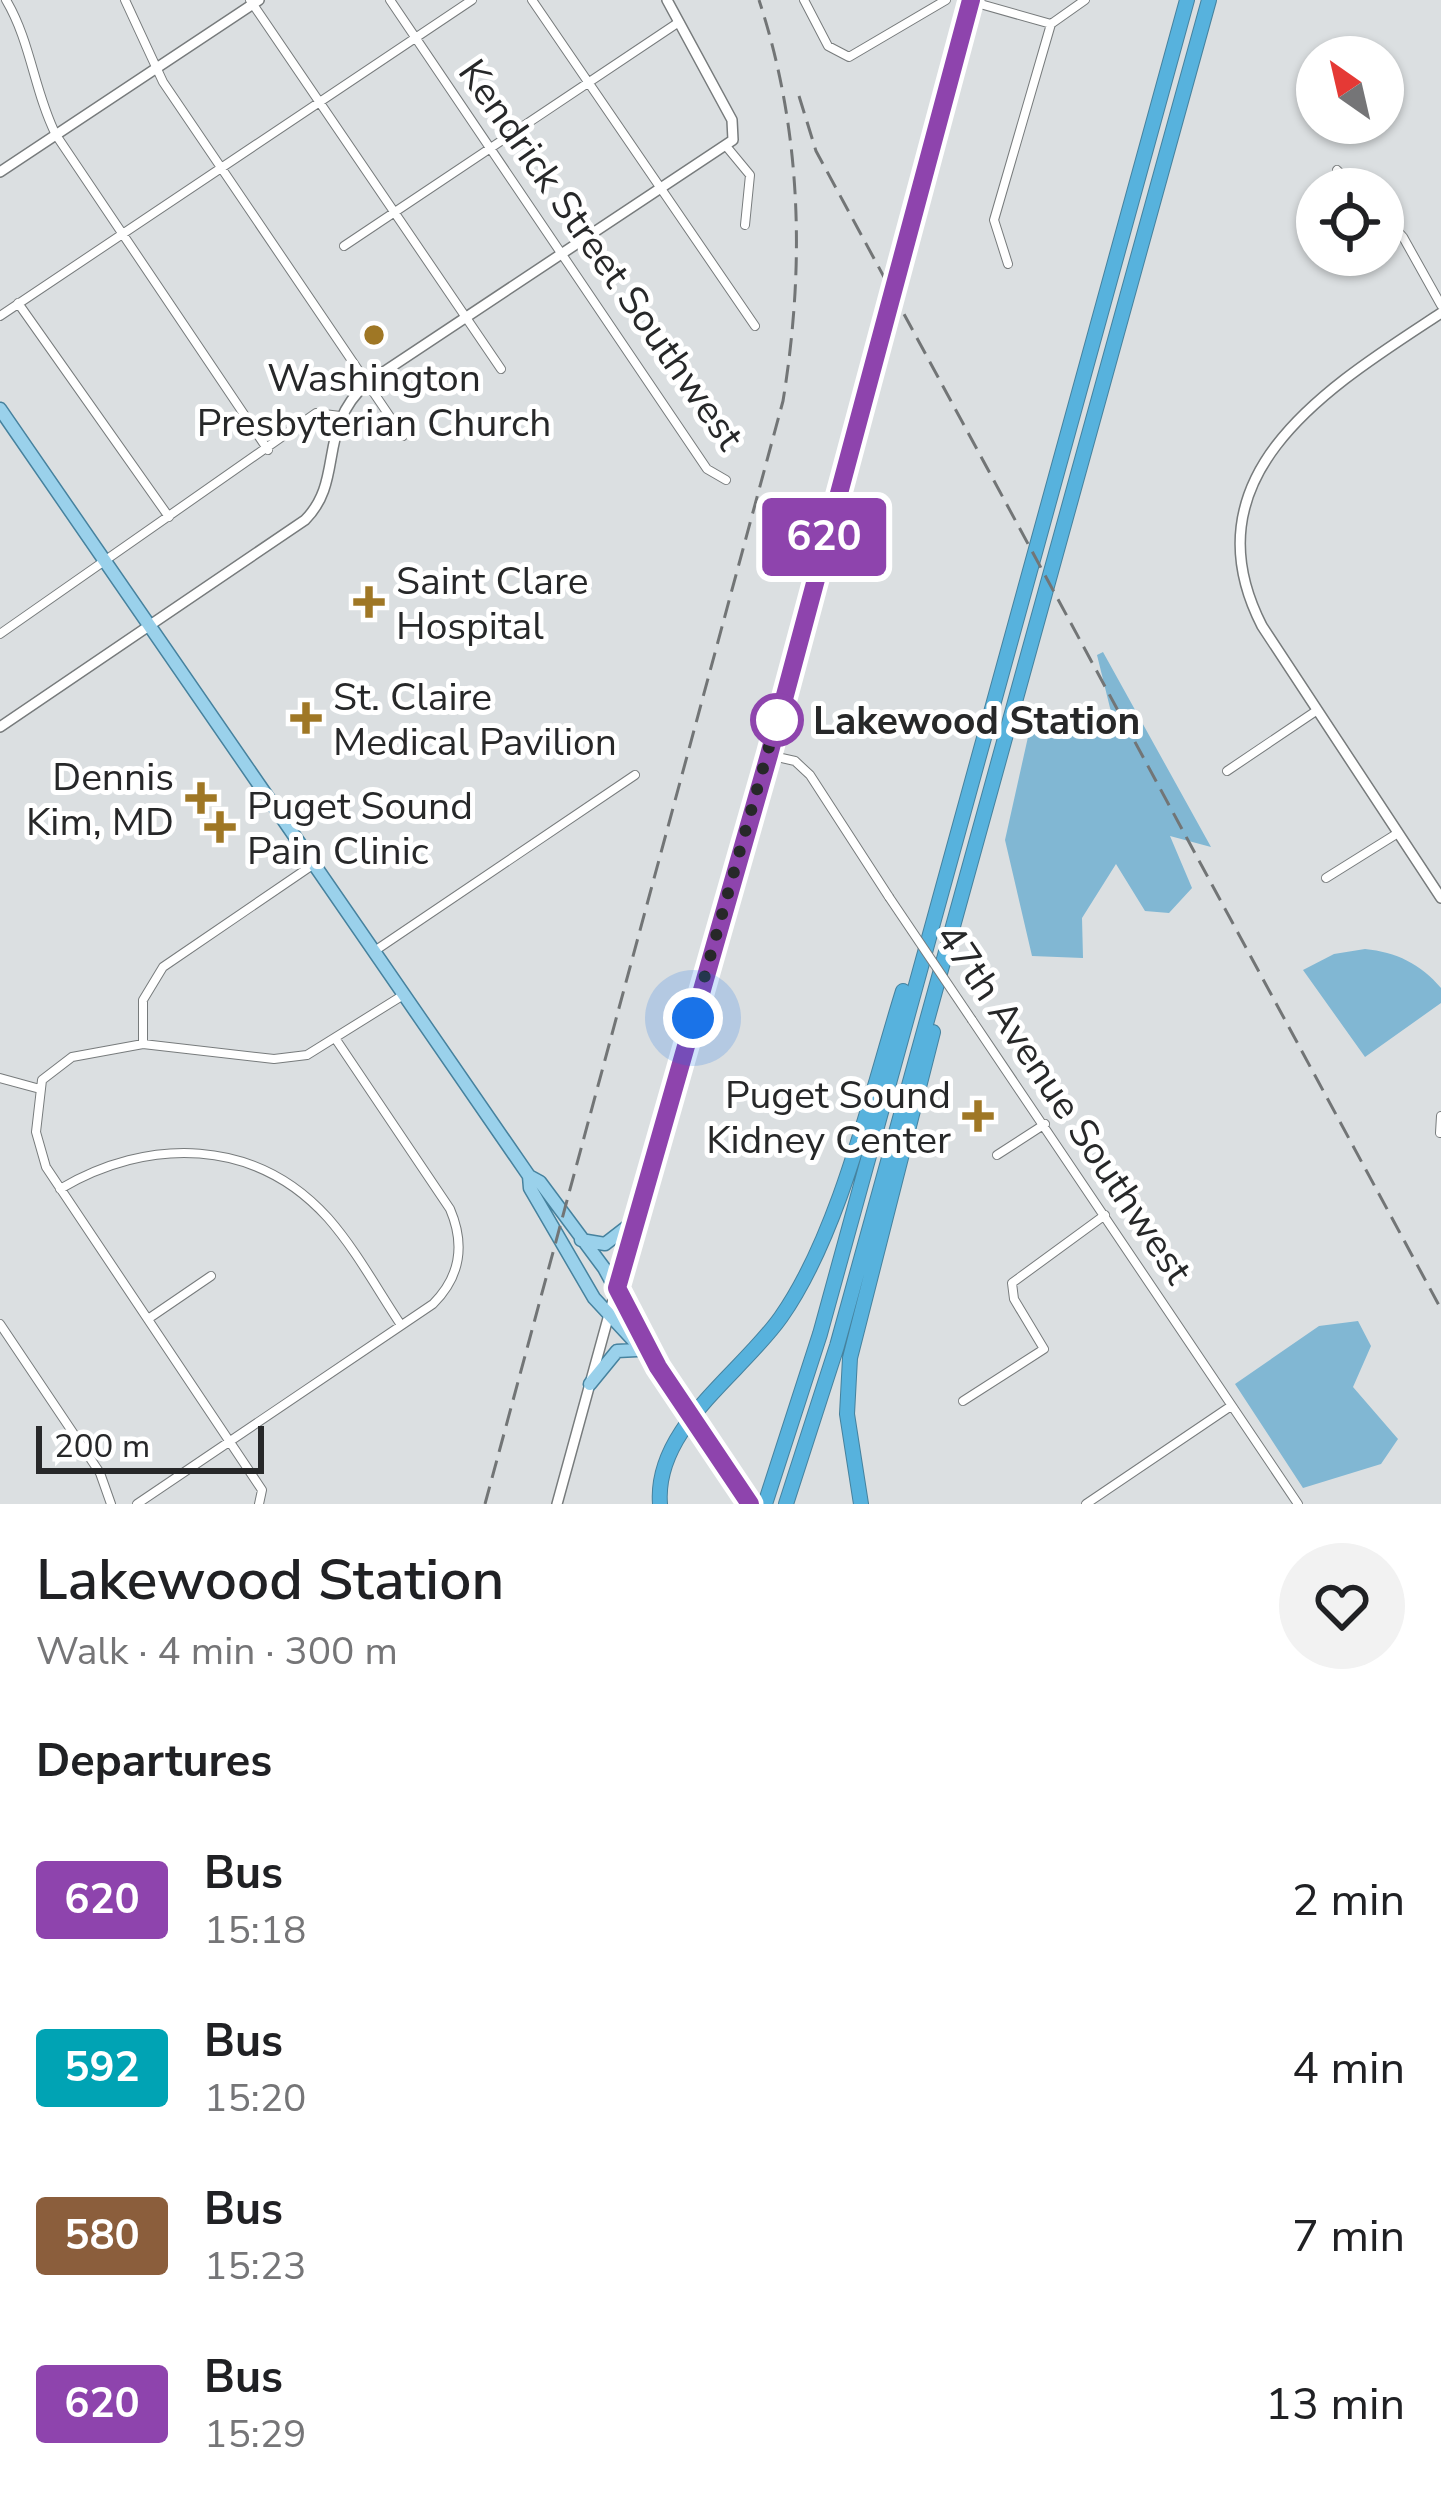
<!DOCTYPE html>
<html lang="en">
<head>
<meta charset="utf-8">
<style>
	:root { --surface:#fff; --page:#f2f2f2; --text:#202124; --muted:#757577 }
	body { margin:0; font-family:"Nunito Sans",sans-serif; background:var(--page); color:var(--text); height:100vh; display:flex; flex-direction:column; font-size:45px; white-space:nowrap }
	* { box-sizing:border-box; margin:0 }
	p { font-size:39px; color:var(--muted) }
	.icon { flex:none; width:66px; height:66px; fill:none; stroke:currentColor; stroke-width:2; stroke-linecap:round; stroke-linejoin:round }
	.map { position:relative; height:1504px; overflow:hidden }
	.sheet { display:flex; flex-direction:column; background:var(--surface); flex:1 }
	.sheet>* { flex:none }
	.badge { padding:0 24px; border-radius:9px; font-size:42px; line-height:78px }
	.needle { width:78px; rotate:326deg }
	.controls { position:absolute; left:1296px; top:36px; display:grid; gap:24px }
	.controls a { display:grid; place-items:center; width:108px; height:108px; border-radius:50%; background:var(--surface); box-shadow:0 3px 9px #0004; font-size:60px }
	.scale { position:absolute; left:36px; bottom:30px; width:228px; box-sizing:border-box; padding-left:12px; border:6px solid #272829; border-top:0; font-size:33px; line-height:42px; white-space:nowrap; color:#272829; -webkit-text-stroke:9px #fff; paint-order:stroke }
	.you { position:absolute; width:60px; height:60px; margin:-30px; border:9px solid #fff; border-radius:50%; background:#1a73e8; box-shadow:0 0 0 18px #1a73e833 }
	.map>.badge { position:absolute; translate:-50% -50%; box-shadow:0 0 0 6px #fff }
	h2 { padding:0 36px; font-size:45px; line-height:108px }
	.round { display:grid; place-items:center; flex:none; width:126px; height:126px; border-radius:63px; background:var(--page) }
	.headline { display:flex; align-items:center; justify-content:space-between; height:204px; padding:0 36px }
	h1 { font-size:57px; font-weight:600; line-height:90px }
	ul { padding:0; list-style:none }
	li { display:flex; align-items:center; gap:36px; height:168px; padding:0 36px }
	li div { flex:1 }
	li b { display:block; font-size:45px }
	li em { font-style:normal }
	li .badge { min-width:132px; font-weight:700; text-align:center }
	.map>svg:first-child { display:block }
	.green { fill:#81b7d3 }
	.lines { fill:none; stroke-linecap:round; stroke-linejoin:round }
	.minor-casing { stroke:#777b7c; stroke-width:10 }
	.tertiary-casing { stroke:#777b7c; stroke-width:12 }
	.secondary-casing { stroke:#777b7c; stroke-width:14 }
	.primary-casing { stroke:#46829e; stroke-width:15 }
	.motorway-casing { stroke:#46829e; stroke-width:16 }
	.minor { stroke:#fff; stroke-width:8 }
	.tertiary { stroke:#fff; stroke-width:9 }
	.secondary { stroke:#fff; stroke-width:10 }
	.primary { stroke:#9ad1eb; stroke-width:12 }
	.motorway { stroke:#57b2dd; stroke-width:14 }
	.rail { stroke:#727576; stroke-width:3; stroke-dasharray:18 9; stroke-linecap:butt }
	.minor-bridge-casing { stroke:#777b7c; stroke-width:10; stroke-linecap:butt }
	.minor-bridge { stroke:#fff; stroke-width:8 }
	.line-casing { stroke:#fff; stroke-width:27 }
	.line { stroke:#8e44ad; stroke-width:18 }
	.walk { stroke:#272829; stroke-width:12; stroke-dasharray:0 21.6 }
	.poi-dot { fill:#9f7725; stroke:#fff; stroke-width:4.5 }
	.stop-dot { fill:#fff; stroke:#8e44ad; stroke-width:6 }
	.labels { text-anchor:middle; stroke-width:10; stroke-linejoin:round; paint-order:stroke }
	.street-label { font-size:39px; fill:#272829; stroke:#fff }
	.poi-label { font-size:39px; fill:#272829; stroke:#fff; text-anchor:start }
	.stop-label { font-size:39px; font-weight:bold; fill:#272829; stroke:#fff; text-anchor:start }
</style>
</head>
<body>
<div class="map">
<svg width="1441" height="1504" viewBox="0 0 1441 1504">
	<rect width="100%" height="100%" fill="#dbdfe1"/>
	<path class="green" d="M1103,652L1211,847L1170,836L1192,888L1169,913L1145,911L1116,864L1082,918L1083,958L1032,956L1005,840L1032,719L1056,710L1112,716L1097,655Z
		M1365,949C1396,952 1421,964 1441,988V1003L1365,1057L1303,970L1334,954Z
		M1358,1321L1371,1346L1353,1387L1398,1439L1381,1464L1303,1488L1235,1384L1319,1326Z"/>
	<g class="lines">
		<g class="minor-casing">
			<path id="minor" d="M6,0C31,42 34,91 56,135L268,450
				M125,0L163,82L403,436
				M250,0L501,369
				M390,0L707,469L726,480
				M532,0L755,326
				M804,0L828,46L849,57L946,0
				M966,0L1051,24L1085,0
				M726,146L750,175L745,225
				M1337,170L1356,189
				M1383,215L1403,237L1441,305
				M344,246L679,22
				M1008,264L994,220L1051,24
				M18,303L169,517
				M0,316L472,0
				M0,634L316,413L340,416
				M768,755L795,761L810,775L889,897
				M1227,771L1316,711
				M1326,878L1398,833
				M376,950L635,775
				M972,1020L1298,1504
				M143,1044V1000L163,967L314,864
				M0,1078L40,1089
				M1440,1133L1441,1116
				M997,1155L1045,1124
				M60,1189C148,1137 255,1137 328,1218C356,1250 377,1289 401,1325
				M148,1319L211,1276
				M0,1324L100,1473L111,1504
				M963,1401L1044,1349L1014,1299L1012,1283L1105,1215
				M137,1504L433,1304C461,1276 465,1244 450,1209L337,1041
				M259,1504L262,1490L46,1167L36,1132L42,1080L72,1057L143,1044L274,1059L307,1055L405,994
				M1086,1504L1231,1406"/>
		</g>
		<g class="tertiary-casing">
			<path id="tertiary" d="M0,172L259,0
				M1441,313C1335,383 1183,472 1262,626L1441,898
				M0,727L305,520C345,480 316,429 367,383L733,140L732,120L667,0
				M557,1504L616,1289"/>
		</g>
		<g class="secondary-casing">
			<path id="secondary" d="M617,1288L768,755L971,0"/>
		</g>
		<g class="primary-casing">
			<path id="primary" d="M0,409L529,1176L530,1188L594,1298L658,1367
				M529,1176L540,1182L604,1268L658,1367L750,1504
				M581,1240L605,1244L636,1220
				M590,1384L617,1351L637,1350"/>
		</g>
		<g class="motorway-casing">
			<path id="motorway" d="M660,1504C654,1428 741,1374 781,1317C840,1233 872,1090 903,991
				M765,1504L820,1334L1187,0
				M786,1504L837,1346L1209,0
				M861,1504L847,1414L850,1358L933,1032"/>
		</g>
		<use href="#minor" class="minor"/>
		<use href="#tertiary" class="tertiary"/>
		<use href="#secondary" class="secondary"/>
		<use href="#primary" class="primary"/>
		<use href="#motorway" class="motorway"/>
		<path class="rail" d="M799,96L816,151L1441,1309
			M485,1504L783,401C805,266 802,131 759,0"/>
		<g class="minor-bridge-casing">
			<path id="minor-bridge" d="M889,897L972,1020"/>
		</g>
		<use href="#minor-bridge" class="minor-bridge"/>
	</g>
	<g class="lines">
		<g class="line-casing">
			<path id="line" d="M750,1504L658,1367L617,1288L769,755L971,0"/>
		</g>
		<use href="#line" class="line"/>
		<path class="walk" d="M693,1018L781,704L777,720"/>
	</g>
	<g class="poi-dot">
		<circle cx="374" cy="335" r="12"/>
		<path d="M363 584h12v12h12v12h-12v12h-12v-12h-12v-12h12z"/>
		<path d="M300 700h12v12h12v12h-12v12h-12v-12h-12v-12h12z"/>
		<path d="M195 780h12v12h12v12h-12v12h-12v-12h-12v-12h12z"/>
		<path d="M214 809h12v12h12v12h-12v12h-12v-12h-12v-12h12z"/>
		<path d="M972 1098h12v12h12v12h-12v12h-12v-12h-12v-12h12z"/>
	</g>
	<circle class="stop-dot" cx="777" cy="720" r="24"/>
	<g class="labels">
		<g class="street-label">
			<text transform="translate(602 254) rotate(55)" y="14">Kendrick Street Southwest</text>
			<text transform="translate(1065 1103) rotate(56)" y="14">47th Avenue Southwest</text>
		</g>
		<g class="poi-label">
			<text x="374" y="391" text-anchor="middle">Washington<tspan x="374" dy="45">Presbyterian Church</tspan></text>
			<text x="396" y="594">Saint Clare<tspan x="396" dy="45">Hospital</tspan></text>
			<text x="333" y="710">St. Claire<tspan x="333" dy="45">Medical Pavilion</tspan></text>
			<text x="174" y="790" text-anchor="end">Dennis<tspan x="174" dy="45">Kim, MD</tspan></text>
			<text x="247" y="819">Puget Sound<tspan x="247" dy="45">Pain Clinic</tspan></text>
			<text x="951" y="1108" text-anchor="end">Puget Sound<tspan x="951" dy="45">Kidney Center</tspan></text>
		</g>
		<g class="stop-label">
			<text x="813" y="734">Lakewood Station</text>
		</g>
	</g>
</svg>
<div class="controls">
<a><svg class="needle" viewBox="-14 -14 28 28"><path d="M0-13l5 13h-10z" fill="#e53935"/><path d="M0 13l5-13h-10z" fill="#757577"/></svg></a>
<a><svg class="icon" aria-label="locate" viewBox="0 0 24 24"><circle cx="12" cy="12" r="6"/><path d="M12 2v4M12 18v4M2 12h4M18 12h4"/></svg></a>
</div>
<div class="scale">200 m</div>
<div class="you" style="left:693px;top:1018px"></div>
<b class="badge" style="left:824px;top:537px;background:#8e44ad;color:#fff">620</b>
</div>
<section class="sheet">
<div class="headline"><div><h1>Lakewood Station</h1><p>Walk · 4 min · 300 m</p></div><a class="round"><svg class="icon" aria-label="heart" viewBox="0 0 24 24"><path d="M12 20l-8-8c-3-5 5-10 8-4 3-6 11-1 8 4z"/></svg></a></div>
<h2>Departures</h2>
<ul>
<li><span class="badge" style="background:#8e44ad;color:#fff">620</span><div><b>Bus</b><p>15:18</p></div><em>2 min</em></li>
<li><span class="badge" style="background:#00a3b4;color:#fff">592</span><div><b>Bus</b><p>15:20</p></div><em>4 min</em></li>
<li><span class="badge" style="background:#8b5e3c;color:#fff">580</span><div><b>Bus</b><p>15:23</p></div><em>7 min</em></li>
<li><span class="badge" style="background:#8e44ad;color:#fff">620</span><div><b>Bus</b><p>15:29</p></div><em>13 min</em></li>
</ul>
</section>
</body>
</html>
